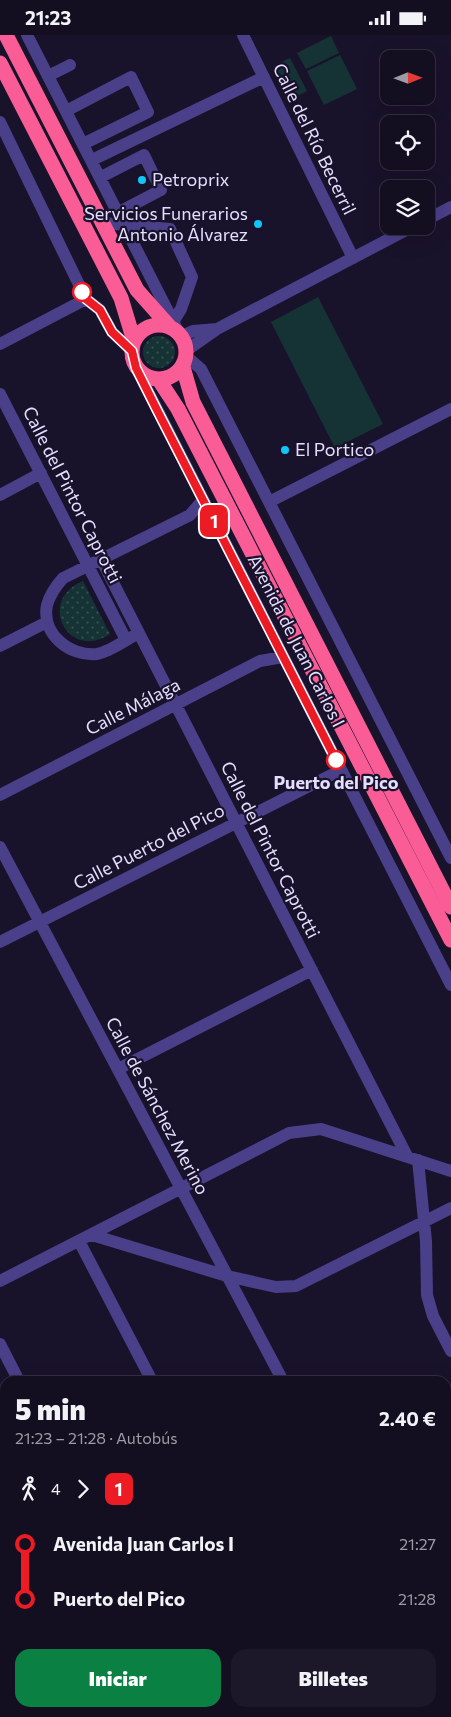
<!DOCTYPE html>
<html lang="es">
<head>
<meta charset="utf-8">
<style>
	:root { --surface:#130e20; --page:#1c1729; --text:#f1f3f6; --muted:#9d9ca5; --line:#322e3e; --accent:#0b8043 }
	body { margin:0; font-family:Commissioner,sans-serif; background:var(--page); color:var(--text); height:100vh; display:flex; flex-direction:column; font-size:19px; white-space:nowrap }
	* { box-sizing:border-box; margin:0 }
	p { font-size:16px; color:var(--muted) }
	.icon { flex:none; width:28px; height:28px; fill:none; stroke:currentColor; stroke-width:2; stroke-linecap:round; stroke-linejoin:round }
	.map { position:relative; flex:1; overflow:hidden }
	.details { position:absolute; left:0px; top:1341px; width:451px; height:341px; display:flex; flex-direction:column; background:var(--surface); border-radius:15px 15px 0 0; box-shadow:0 5px 20px #0002,0 0 0 1px var(--line) }
	.details>* { flex:none }
	.badge { padding:0 10px; border-radius:8px; font-size:18px; line-height:32px }
	.needle { width:32px; rotate:89deg }
	.fabs { position:absolute; left:380px; top:15px; display:grid; gap:10px }
	.fabs a { display:grid; place-items:center; width:55px; height:55px; border-radius:10px; background:var(--surface); box-shadow:0 5px 20px #0002,0 0 0 1px var(--line); font-size:25px }
	.map>.badge { position:absolute; translate:-50% -50%; box-shadow:0 0 0 2px #fff }
	.legs { display:flex; align-items:center; gap:8px; height:55px; padding:0 15px; font-size:16px }
	.legs p { margin-inline-start:auto }
	.head { display:flex; align-items:center; justify-content:space-between; height:85px; padding:0 15px }
	h1 { font-size:28px; font-weight:800; line-height:38px }
	.primary-button { display:flex; gap:10px; margin-top:auto; padding:10px 15px }
	.primary-button a { flex:1; height:58px; border-radius:15px; background:var(--accent); color:#fff; font-size:20px; font-weight:800; line-height:58px; text-align:center }
	.primary-button a+a { background:var(--page); color:var(--text) }
	ul { padding:0 15px; list-style:none }
	li { display:flex; align-items:center; gap:18px; height:55px; font-size:19px }
	li i { display:grid; place-items:center; width:8px; height:100%; margin:0 6px; background:currentColor }
	li i::after { content:''; width:12px; height:12px; margin:-6px; border:4px solid; border-radius:50%; background:var(--surface) }
	li p { margin-inline-start:auto }
	li:first-child i { background:linear-gradient(#0000 50%,currentColor 0) }
	li:last-child i { background:linear-gradient(currentColor 50%,#0000 0) }
	.status { display:flex; justify-content:space-between; align-items:center; height:35px; padding:0 25px; background:var(--surface); direction:ltr }
	.status svg { height:14px; fill:currentColor }
	.map>svg:first-child { display:block }
	.grass { fill:url(#grass-dots) }
	.park { fill:#153335 }
	.lines { fill:none; stroke-linecap:round; stroke-linejoin:round }
	.minor { stroke:#4a3f89; stroke-width:12 }
	.highway { stroke:#fa5d96; stroke-width:15 }
	.line-1-casing { stroke:#fff; stroke-width:11 }
	.line-1 { stroke:#ed1c24; stroke-width:8 }
	.poi-dot { fill:#10c6f8; stroke:#19122b; stroke-width:2 }
	.stop-1-dot { fill:#fff; stroke:#ed1c24; stroke-width:2.5 }
	.labels { text-anchor:middle; stroke-width:4.5; stroke-linejoin:round; paint-order:stroke }
	.street-label { font-size:18px; fill:#e5defe; stroke:#19122b }
	.poi-label { font-size:18px; fill:#e5defe; stroke:#19122b; text-anchor:start }
	.stop-label { font-size:18px; font-weight:bold; fill:#e5defe; stroke:#19122b }
</style>
</head>
<body>
<div class="status"><b>21:23</b><svg viewBox="0 0 49 12"><path d="M0 12V9h3v3zM5 12V6h3v6zM10 12V3h3v9zM15 12V0h3v12zM26 1h20v11H26zM47 4h2v5h-2z"/></svg></div>
<div class="map">
<svg width="451" height="1682" viewBox="0 0 451 1682">
	<defs>
		<pattern id="grass-dots" width="8" height="8" patternUnits="userSpaceOnUse" patternTransform="scale(1.25)"><rect width="8" height="8" fill="#153335"/><path d="M2 2h.1M6 6h.1" fill="none" stroke="#375053" stroke-width="1.8" stroke-linecap="round"/></pattern>
	</defs>
	<rect width="100%" height="100%" fill="#19122b"/>
	<path class="grass" d="M143 317a16 16 0 1 1 32 0a16 16 0 1 1-32 0Z
		M83,546L110,599C68,627 36,565 83,546Z"/>
	<path class="park" d="M331,1L339,18L306,34L297,18Z
		M340,20L357,54L324,70L307,36Z
		M290,23L307,56L290,65L273,31Z
		M318,262L383,389L335,413L271,287Z"/>
	<g class="lines">
		<path class="minor" d="M27,0L179,298
			M243,0L353,223
			M48,41L70,30
			M66,76L131,42L148,77L83,109
			M0,87L86,264L100,275L112,297L132,316
			M92,125L264,42
			M101,142L144,120L161,155L119,177
			M426,185L451,172
			M103,188L170,194L192,242L181,274L173,287
			M182,301L193,296L217,294
			M0,309L86,264
			M187,315L217,294L414,191
			M187,322L201,334L451,823
			M136,333L451,950
			M0,359L126,605
			M0,460L41,438
			M269,467L451,374
			M101,524L407,1121
			M139,598C127,604 110,617 97,619C70,622 41,599 47,570C50,559 56,551 63,543L190,480L203,465
			M0,611L47,587
			M0,760L260,626L283,622
			M0,812L283,1346
			M0,907L341,735
			M118,1034L312,935
			M418,1125L426,1206L427,1260L433,1281L451,1316
			M92,1200L227,1241L276,1252L296,1251L451,1173
			M79,1206L152,1346
			M0,1246L289,1098L321,1094L451,1136
			M0,1309L19,1346
			M446,1556L451,1554
			M0,1580L5,1590
			M446,1654L451,1663
			M50,1678L53,1682
			M185,1678L187,1682
			M322,1678L325,1682
			M200,1682L209,1678"/>
		<path class="highway" d="M6,0L137,255L169,291
			M0,28L121,263L134,306
			M132 317a27 27 0 1 1 54 0a27 27 0 1 1-54 0Z
			M183,332L193,367L451,872
			M159,345L178,374L451,905"/>
	</g>
	<g class="lines">
		<g class="line-1-casing">
			<path id="line-1" d="M82,257L86,264L100,275L112,297L132,316L136,333L156,373L336,725"/>
		</g>
		<use href="#line-1" class="line-1"/>
	</g>
	<g class="poi-dot">
		<circle cx="142" cy="145" r="5"/>
		<circle cx="258" cy="189" r="5"/>
		<circle cx="285" cy="415" r="5"/>
	</g>
	<g class="stop-1-dot">
		<circle cx="82" cy="257" r="9"/>
		<circle cx="336" cy="725" r="9"/>
	</g>
	<g class="labels">
		<g class="street-label">
			<text transform="translate(314 104) rotate(64)" y="6">Calle del Río Becerril</text>
			<text transform="translate(72 460) rotate(63)" y="6">Calle del Pintor Caprotti</text>
			<text transform="translate(296 606) rotate(63)" y="6">Avenida de Juan Carlos I</text>
			<text transform="translate(133 672) rotate(-27)" y="6">Calle Málaga</text>
			<text transform="translate(149 812) rotate(-27)" y="6">Calle Puerto del Pico</text>
			<text transform="translate(270 815) rotate(63)" y="6">Calle del Pintor Caprotti</text>
			<text transform="translate(157 1071) rotate(62)" y="6">Calle de Sánchez Merino</text>
		</g>
		<g class="poi-label">
			<text x="152" y="151">Petroprix</text>
			<text x="248" y="185" text-anchor="end">Servicios Funerarios<tspan x="248" dy="21">Antonio Álvarez</tspan></text>
			<text x="295" y="421">El Portico</text>
		</g>
		<g class="stop-label">
			<text x="336" y="754">Puerto del Pico</text>
		</g>
	</g>
</svg>
<div class="fabs">
<a><svg class="needle" viewBox="-14 -14 28 28"><path d="M0-13l5 13h-10z" fill="#e53935"/><path d="M0 13l5-13h-10z" fill="#9d9ca5"/></svg></a>
<a><svg class="icon" aria-label="locate" viewBox="0 0 24 24"><circle cx="12" cy="12" r="6"/><path d="M12 2v4M12 18v4M2 12h4M18 12h4"/></svg></a>
<a><svg class="icon" aria-label="layers" viewBox="0 0 24 24"><path d="M12 4l9 5-9 5-9-5zM3 14l9 5 9-5"/></svg></a>
</div>
<b class="badge" style="left:214px;top:486px;background:#ed1c24;color:#fff">1</b>
<section class="details">
<div class="head"><div><h1>5 min</h1><p>21:23 – 21:28 · Autobús</p></div><b>2.40 €</b></div>
<div class="legs"><svg class="icon" aria-label="walk" viewBox="0 0 24 24"><circle cx="13" cy="4" r="2"/><path d="M13 8l-2 6 4 7M11 14l-3 7M7 12l3-4h3l4 4"/></svg>4<svg class="icon" aria-label="forward" viewBox="0 0 24 24"><path d="M9 5l7 7-7 7"/></svg><b class="badge" style="background:#ed1c24;color:#fff">1</b></div>
<ul>
<li><i style="color:#ed1c24"></i><b>Avenida Juan Carlos I</b><p>21:27</p></li>
<li><i style="color:#ed1c24"></i><b>Puerto del Pico</b><p>21:28</p></li>
</ul>
<div class="primary-button"><a>Iniciar</a><a>Billetes</a></div>
</section>
</div>
</body>
</html>
